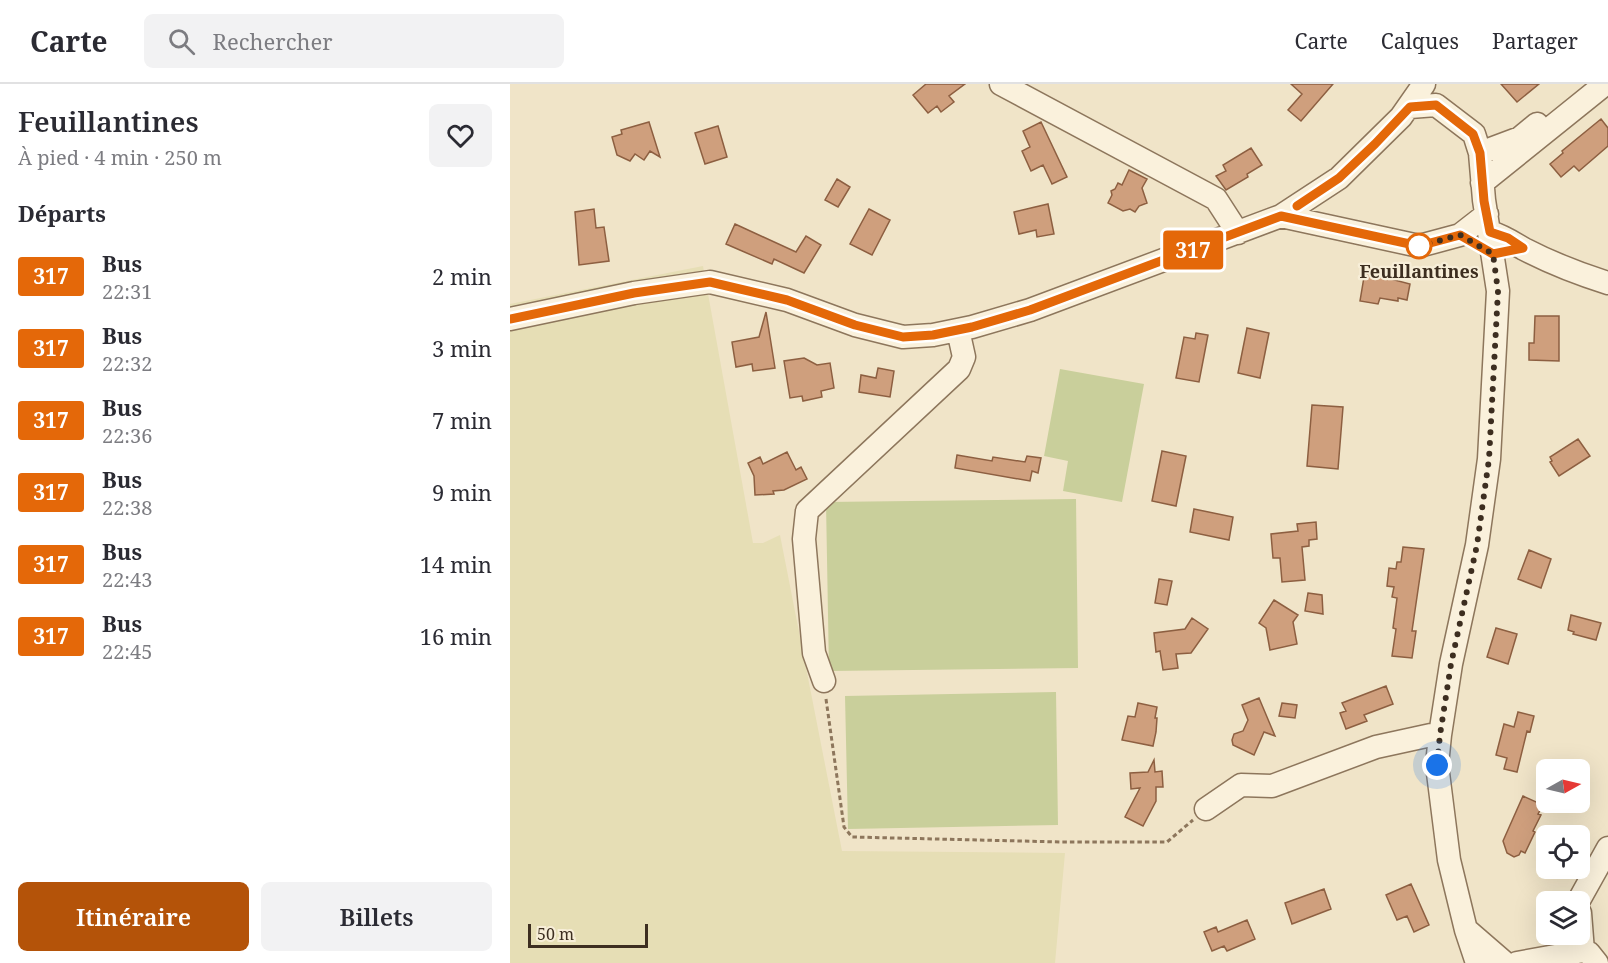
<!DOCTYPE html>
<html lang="fr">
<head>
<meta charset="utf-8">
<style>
	:root { --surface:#fff; --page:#f2f2f3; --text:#2b2b33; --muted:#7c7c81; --line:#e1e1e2; --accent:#b45309 }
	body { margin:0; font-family:"Noto Serif",serif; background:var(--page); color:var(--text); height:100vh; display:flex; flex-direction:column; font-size:22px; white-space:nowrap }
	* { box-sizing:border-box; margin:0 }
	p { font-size:20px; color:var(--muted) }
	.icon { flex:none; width:33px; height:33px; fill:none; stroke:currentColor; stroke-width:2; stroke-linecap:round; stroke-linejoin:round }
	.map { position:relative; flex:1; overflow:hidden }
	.panel { display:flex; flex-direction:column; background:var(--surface); width:510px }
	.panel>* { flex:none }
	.badge { padding:0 12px; border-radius:4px; font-size:21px; line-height:39px }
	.needle { width:39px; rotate:82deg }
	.controls { position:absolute; left:1026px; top:675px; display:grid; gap:12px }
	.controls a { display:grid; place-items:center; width:54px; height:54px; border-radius:9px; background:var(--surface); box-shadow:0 6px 24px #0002; font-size:30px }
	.scale { position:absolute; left:18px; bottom:15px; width:120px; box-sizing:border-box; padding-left:6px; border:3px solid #3d2e20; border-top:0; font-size:16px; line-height:21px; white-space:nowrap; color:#3d2e20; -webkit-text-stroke:4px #f7eed8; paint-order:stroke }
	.you { position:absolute; width:30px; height:30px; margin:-15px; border:4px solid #fff; border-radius:50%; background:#1a73e8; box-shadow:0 0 0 9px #1a73e833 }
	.map>.badge { position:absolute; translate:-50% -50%; box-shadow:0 0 0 3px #fff }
	h2 { padding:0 18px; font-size:22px; line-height:54px }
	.round { display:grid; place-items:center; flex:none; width:63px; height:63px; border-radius:9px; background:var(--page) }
	.overview { display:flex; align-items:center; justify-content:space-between; height:102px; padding:0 18px }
	h1 { font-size:28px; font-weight:600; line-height:45px }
	.primary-button { display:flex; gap:12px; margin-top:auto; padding:12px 18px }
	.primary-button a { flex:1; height:69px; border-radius:9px; background:var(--accent); color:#fff; font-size:24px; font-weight:600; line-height:69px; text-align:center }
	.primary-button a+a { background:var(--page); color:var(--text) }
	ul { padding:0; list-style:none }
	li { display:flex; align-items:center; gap:18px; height:72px; padding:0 18px }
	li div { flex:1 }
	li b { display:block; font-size:22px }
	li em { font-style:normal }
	li .badge { min-width:66px; font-weight:700; text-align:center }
	header { display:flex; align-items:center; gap:36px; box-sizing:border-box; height:84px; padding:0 30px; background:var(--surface); border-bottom:2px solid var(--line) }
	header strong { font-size:28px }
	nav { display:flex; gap:33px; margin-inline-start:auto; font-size:21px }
	.search { width:420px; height:54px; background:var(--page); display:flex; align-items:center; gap:15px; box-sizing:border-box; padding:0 21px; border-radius:9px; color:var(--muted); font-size:22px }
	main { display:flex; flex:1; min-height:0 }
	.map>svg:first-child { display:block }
	.farmland { fill:#e6deb5 }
	.green { fill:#c9cf9b }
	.building { fill:#cf9f7d; stroke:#8d5f41; stroke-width:1.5 }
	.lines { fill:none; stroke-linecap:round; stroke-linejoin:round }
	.minor-casing { stroke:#8d765c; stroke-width:25 }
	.path { stroke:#8d765c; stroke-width:3; stroke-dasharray:4.5 3; stroke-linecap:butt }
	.minor { stroke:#faf1dc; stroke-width:22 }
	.line-casing { stroke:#fff; stroke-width:14 }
	.line { stroke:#e46809; stroke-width:9 }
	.walk { stroke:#3d2e20; stroke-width:6; stroke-dasharray:0 10.8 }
	.stop-dot { fill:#fff; stroke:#e46809; stroke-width:3 }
	.labels { text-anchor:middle; stroke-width:4.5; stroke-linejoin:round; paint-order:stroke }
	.stop-label { font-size:18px; font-weight:bold; fill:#3d2e20; stroke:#f7eed8 }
</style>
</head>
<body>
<header>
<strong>Carte</strong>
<div class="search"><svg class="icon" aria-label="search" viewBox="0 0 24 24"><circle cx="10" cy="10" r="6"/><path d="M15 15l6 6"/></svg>Rechercher</div>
<nav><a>Carte</a><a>Calques</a><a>Partager</a></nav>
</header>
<main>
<section class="panel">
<div class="overview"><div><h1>Feuillantines</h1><p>À pied · 4 min · 250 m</p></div><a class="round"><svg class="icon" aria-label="heart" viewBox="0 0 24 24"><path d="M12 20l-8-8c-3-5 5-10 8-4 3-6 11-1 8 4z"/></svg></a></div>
<h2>Départs</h2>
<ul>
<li><span class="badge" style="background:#e46809;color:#fff">317</span><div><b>Bus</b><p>22:31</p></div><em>2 min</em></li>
<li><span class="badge" style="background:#e46809;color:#fff">317</span><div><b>Bus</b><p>22:32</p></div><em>3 min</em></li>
<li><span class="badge" style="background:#e46809;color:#fff">317</span><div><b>Bus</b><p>22:36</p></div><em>7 min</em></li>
<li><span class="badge" style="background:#e46809;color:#fff">317</span><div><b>Bus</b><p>22:38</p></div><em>9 min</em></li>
<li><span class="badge" style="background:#e46809;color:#fff">317</span><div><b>Bus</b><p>22:43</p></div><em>14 min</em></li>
<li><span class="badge" style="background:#e46809;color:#fff">317</span><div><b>Bus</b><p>22:45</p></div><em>16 min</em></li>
</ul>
<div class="primary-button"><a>Itinéraire</a><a>Billets</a></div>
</section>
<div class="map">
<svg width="1098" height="879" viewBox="0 0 1098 879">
	<rect width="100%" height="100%" fill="#f0e4c8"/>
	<path class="farmland" d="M193,182L243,459H253L270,451L332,767L555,769L545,879H0V220Z"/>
	<path class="green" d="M550,285L634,300L612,418L553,407L558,377L534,372Z
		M566,415L568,584L319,587L316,418Z
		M546,608L548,741L338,745L335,612Z"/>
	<path class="building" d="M416,0H455L439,12L444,18L431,28L427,22L418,29L403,11Z
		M781,0H823L791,37L778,26L792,10Z
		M991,0H1029L1007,18Z
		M1091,35L1098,44V62L1069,87L1064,82L1051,93L1040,80L1053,69L1052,67Z
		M139,38L150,73L140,67L134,76L125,70L120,77L107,71L102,53L112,50L111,46Z
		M531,38L557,93L542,100L533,81L521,87L512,67L520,63L513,47Z
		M208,42L217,73L195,80L185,49Z
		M741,64L752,81L737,90L738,93L716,106L706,92L716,87L713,81Z
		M619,86L637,95L632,104L637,119L629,122L625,128L620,125L613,127L598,119L602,111L601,107L605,105L608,99L612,101Z
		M327,95L340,103L328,123L315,116Z
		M538,120L544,150L527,153L526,146L509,150L504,128Z
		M84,125L86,144L94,143L99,177L69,181L65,128Z
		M359,125L380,136L362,171L340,160Z
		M225,140L286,168L296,152L311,161L294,189L264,175L262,180L216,160Z
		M855,187L873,190V193L900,200L897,216L888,214V217L870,214L868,220L850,217Z
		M256,228L265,284L243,287L242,280L226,283L222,258L249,253Z
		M1025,232H1049V277L1019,276V259H1024Z
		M737,244L759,249L750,294L728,289Z
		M686,249L698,251L689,298L666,294L674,253L685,255Z
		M294,274L307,281L320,279L324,304L311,307L312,313L293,317L292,312L280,314L274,277Z
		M368,284L384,287L380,313L349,308L351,291L366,294Z
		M802,321L833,323L828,385L797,382Z
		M1068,355L1080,372L1049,392L1040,378L1042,377L1040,373Z
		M652,367L676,372L666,422L642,417Z
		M277,368L286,386L291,383L297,395L274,406L263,407L264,410L245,411L244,392L238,379L250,373L253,380Z
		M447,371L482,377L483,373L515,378L517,372L531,374L528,389L522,387L520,397L445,384Z
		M684,425L723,433L719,456L680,448Z
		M806,438L807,455L799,456V462L792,463L795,496L772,498L770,474H763L761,450L788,447L787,440Z
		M893,463L914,465L902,547H906L902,574L882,572L886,545L883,544L887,514L882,513L884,503L877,502L879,484L886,485L887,478H891Z
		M1019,466L1041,475L1031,504L1008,495Z
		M649,495L662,497L657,521L645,519Z
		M798,509L812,511L813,530L795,527Z
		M764,516L788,531L783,538L787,560L760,566L756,544L749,539Z
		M1061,531L1091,539L1086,556L1063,550L1064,548L1058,546Z
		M682,534L698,545L681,569L666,570L668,584L653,586L650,567L646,568L644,549L675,545Z
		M986,544L1007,550L998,580L977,573Z
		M876,602L883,620L854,631L857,637L836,645L830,629L836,627L832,619Z
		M749,614L765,652L754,648L744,671L723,661L722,656L724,650L733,647L738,636L732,621Z
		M628,619L647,623L645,634H647L646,648L643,662L612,656L618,632L625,633Z
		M772,619L787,621L785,634L769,632Z
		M1008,628L1024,632L1020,648L1017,647L1007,688L994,685L997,674L986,671L994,640L1004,643Z
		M644,676L645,688L652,687L653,703H646V717L633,742L615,733L630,704L621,705L620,689L638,688Z
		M1013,712L1033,721L1028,730L1031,731L1023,747L1025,748L1015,769L1011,767L1009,771L1004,773L997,769L993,757Z
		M901,800L919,841L904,848L897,832L887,836L876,811Z
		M814,805L821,825L782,840L775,819Z
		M737,836L745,855L717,867L714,862L702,867L694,848L706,843L708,848Z"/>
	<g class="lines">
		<g class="minor-casing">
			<path id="minor" d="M491,0L706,115L728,149
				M900,23L926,21L964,50L970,69L974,116L988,207L979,375L967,461L941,580L930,651L927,681L939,776L956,846L967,879
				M970,69L1010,54L1027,40
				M972,99L1095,0
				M771,132L909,162L950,151L977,130
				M980,148C993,152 1002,158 1014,165C1041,179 1069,190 1098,199
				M0,235L124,209L200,198L277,216L345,241L393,253L423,251L462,243L520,226L771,132L829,94L891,33L914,0
				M314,597L304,569L294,455L297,427L449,285L454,273L448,246
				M696,725L731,701L762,702L866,663L921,651H930
				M1068,818L1098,764
				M1070,829L1073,867
				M958,847L995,879
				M1007,879L1073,867L1079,869L1087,879"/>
		</g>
		<path class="path" d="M316,615L334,743L342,753L552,758H657L683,736"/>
		<use href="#minor" class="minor"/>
	</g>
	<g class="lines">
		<g class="line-casing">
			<path id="line" d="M0,235L124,209L200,198L277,216L345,241L393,253L423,251L462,243L520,226L771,132L909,162L950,151L983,170L1013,164L998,154L980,148L974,117L970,69L963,50L926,21L900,23L865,60L829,94L787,122"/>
		</g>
		<use href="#line" class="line"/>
		<path class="walk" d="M909,162L950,151L983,170L988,207L979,375L967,461L941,580L930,651L927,681"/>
	</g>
	<circle class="stop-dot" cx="909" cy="162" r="12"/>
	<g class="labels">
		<g class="stop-label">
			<text x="909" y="194">Feuillantines</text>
		</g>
	</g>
</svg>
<div class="controls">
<a><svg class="needle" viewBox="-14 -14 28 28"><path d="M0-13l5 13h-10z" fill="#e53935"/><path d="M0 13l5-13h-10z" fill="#7c7c81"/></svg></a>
<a><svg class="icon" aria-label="locate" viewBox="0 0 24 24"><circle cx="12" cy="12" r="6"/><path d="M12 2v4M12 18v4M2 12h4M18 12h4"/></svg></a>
<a><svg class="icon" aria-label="layers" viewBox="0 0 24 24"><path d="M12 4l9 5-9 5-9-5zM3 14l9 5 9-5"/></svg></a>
</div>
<div class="scale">50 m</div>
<div class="you" style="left:927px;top:681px"></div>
<b class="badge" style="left:683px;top:166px;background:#e46809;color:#fff">317</b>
</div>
</main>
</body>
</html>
